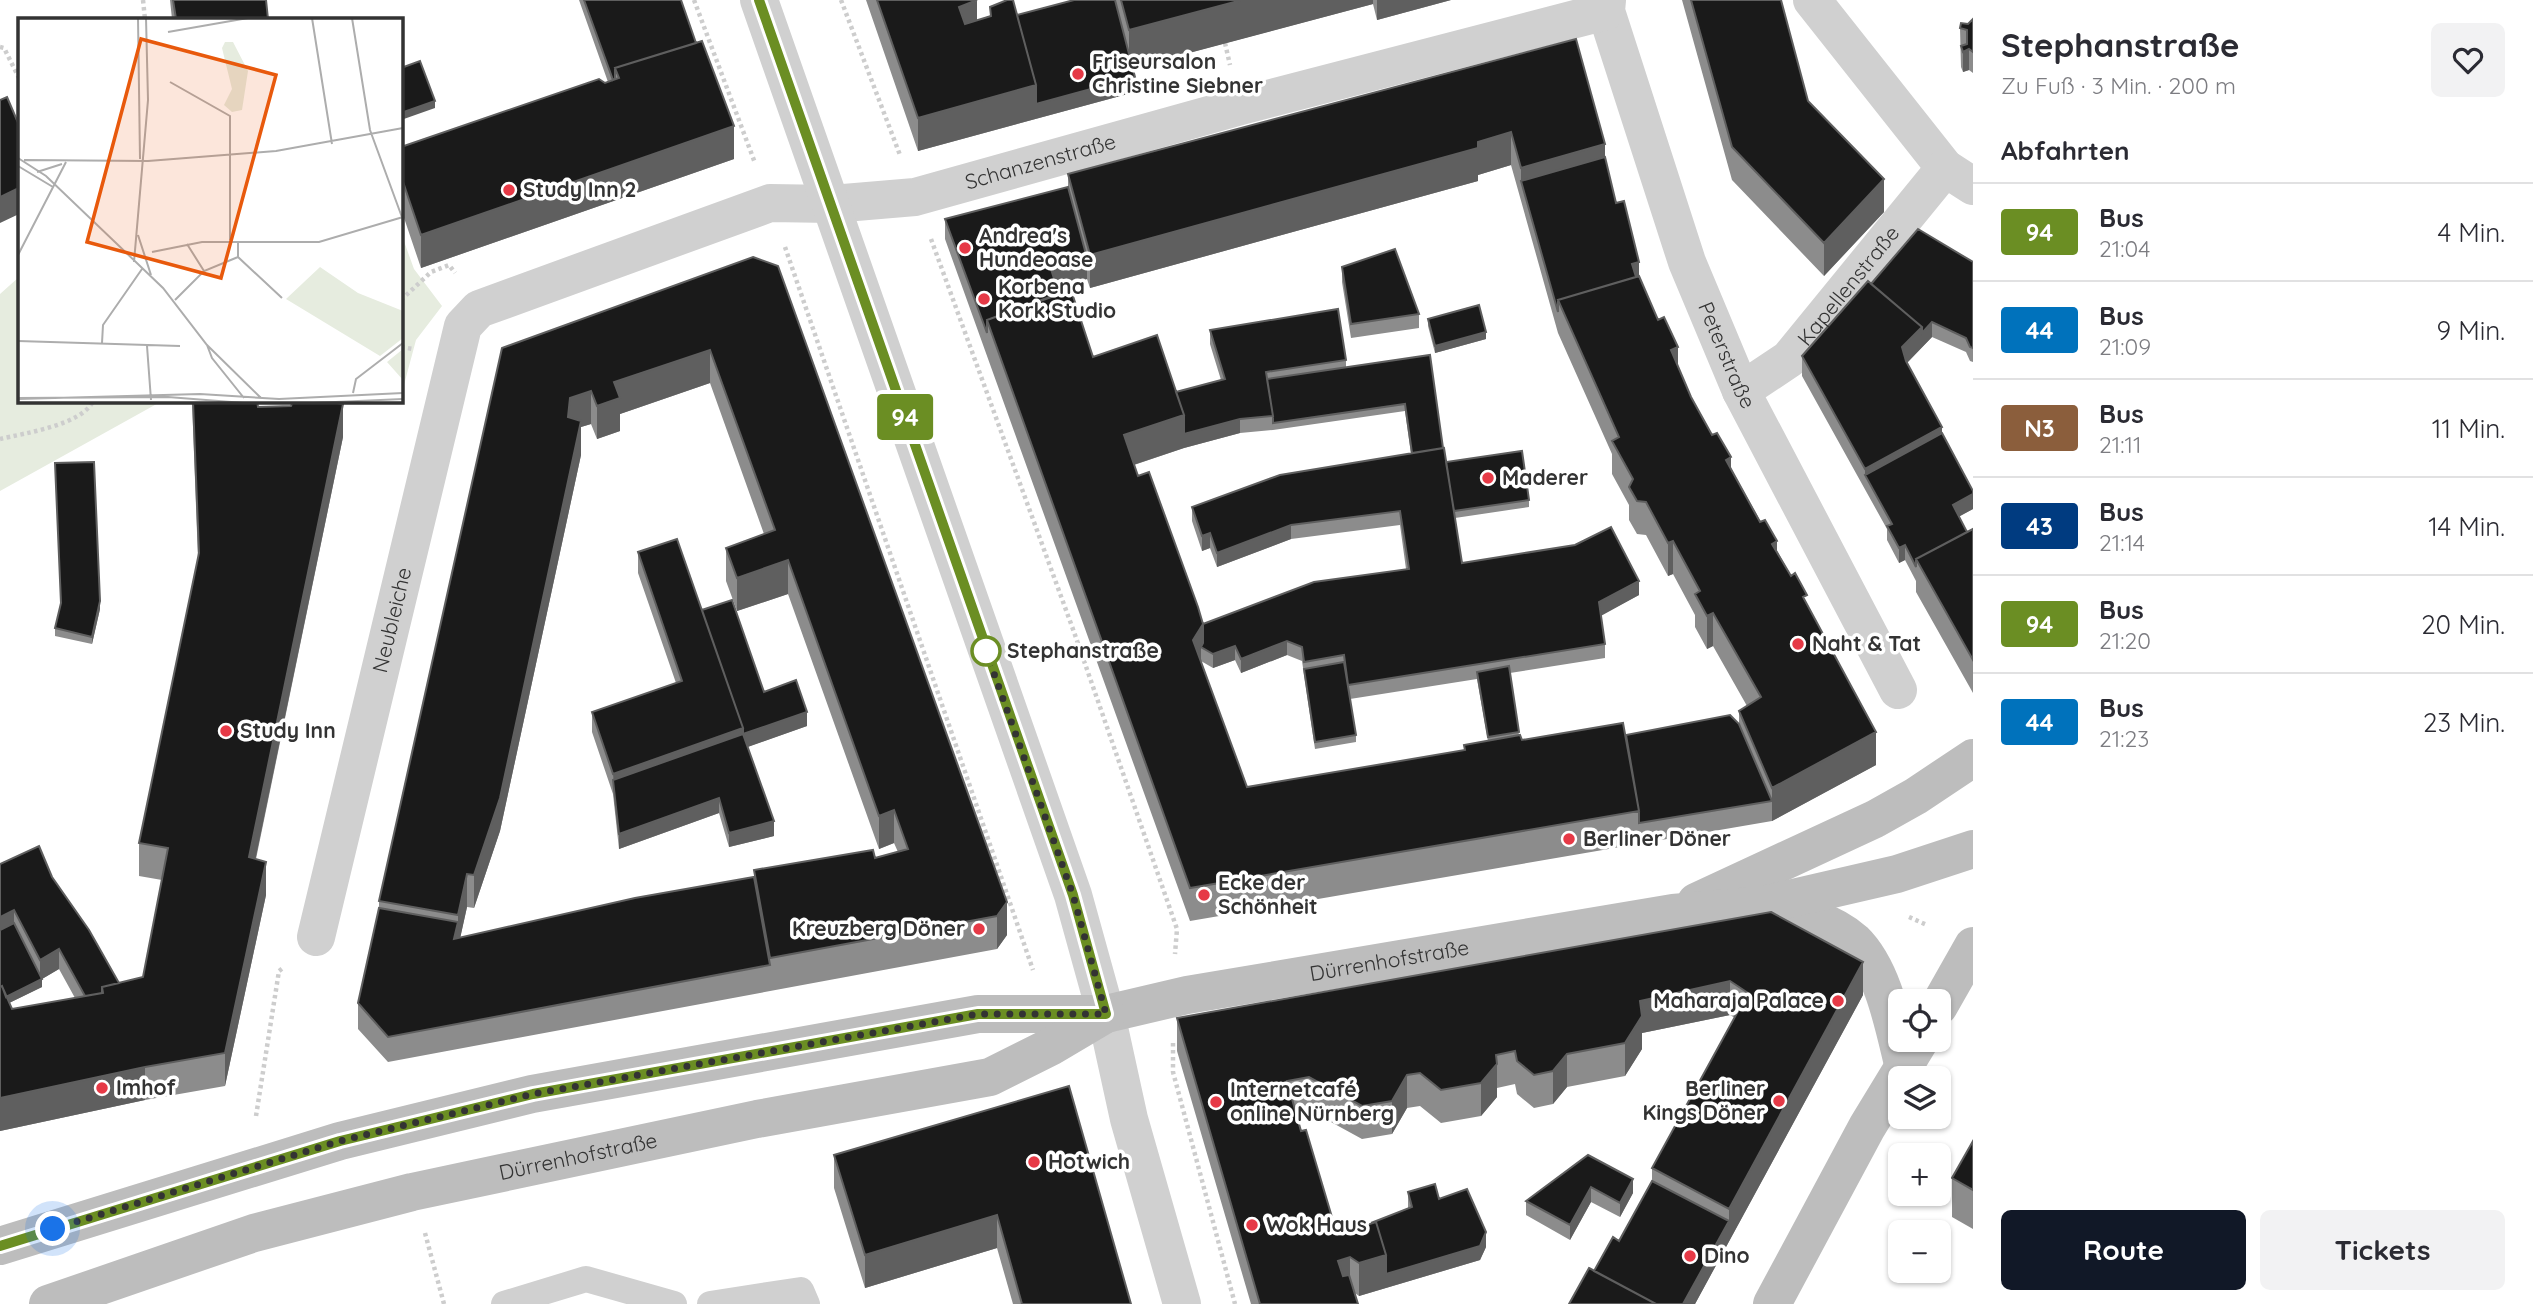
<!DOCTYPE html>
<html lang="de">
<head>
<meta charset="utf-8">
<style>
	:root { --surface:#fff; --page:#f2f2f3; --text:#2b2b33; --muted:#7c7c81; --line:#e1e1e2; --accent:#111827 }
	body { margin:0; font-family:Quicksand,sans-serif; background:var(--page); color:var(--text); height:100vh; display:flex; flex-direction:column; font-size:26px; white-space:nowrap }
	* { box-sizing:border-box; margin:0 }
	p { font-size:23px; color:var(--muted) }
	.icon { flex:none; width:38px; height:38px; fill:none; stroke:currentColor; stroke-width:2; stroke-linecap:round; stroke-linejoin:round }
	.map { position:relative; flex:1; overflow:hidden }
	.details { display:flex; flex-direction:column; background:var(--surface); width:560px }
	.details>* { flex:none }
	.badge { padding:0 14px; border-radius:5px; font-size:24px; line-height:46px }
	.fabs { position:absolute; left:1888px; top:989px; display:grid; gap:14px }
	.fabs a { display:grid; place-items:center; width:63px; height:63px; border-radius:10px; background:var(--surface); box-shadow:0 2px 5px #0004; font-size:35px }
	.you { position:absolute; width:35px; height:35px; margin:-18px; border:5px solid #fff; border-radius:50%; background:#1a73e8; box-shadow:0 0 0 10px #1a73e833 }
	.map>.badge { position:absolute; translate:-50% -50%; box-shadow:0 0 0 4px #fff }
	h2 { padding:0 28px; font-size:26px; line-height:63px }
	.round { display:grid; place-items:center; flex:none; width:74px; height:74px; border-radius:10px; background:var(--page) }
	.overview { display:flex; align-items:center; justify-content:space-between; height:119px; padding:0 28px }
	h1 { font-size:33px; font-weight:700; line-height:52px }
	.button { display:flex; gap:14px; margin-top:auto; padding:14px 28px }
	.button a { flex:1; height:80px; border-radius:10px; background:var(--accent); color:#fff; font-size:28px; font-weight:700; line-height:80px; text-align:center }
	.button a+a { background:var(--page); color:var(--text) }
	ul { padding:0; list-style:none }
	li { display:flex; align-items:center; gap:21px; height:98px; padding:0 28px; border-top:2px solid var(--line) }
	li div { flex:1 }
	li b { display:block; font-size:26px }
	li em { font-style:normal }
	li .badge { min-width:77px; font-weight:700; text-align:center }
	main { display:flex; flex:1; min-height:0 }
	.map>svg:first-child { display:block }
	.green { fill:#e6ecdf }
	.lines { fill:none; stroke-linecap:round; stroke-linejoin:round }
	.path { stroke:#cdcdcd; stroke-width:4.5; stroke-dasharray:3.5 3.5; stroke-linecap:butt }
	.service { stroke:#d0d0d0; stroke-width:26 }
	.minor { stroke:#d0d0d0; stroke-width:38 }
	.tertiary { stroke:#d0d0d0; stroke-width:38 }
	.secondary { stroke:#bdbdbd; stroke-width:38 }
	.wall { fill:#8c8c8c; fill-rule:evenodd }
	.shaded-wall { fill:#5f5f5f }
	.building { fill:#1a1a1a; stroke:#5f5f5f; stroke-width:2 }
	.line-casing { stroke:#fff; stroke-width:16 }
	.line { stroke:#6b8e23; stroke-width:10 }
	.walk { stroke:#333; stroke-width:7; stroke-dasharray:0 12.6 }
	.poi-dot { fill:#e63946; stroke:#fff; stroke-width:2.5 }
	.stop-dot { fill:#fff; stroke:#6b8e23; stroke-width:3.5 }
	.labels { text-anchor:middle; stroke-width:7; stroke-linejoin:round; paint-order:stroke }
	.poi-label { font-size:21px; font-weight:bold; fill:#333; stroke:#fff; text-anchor:start }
	.street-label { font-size:21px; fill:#333; stroke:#fff }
	.stop-label { font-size:21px; font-weight:bold; fill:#333; stroke:#fff; text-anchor:start }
	.inset-road { fill:none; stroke:#adadad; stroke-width:2 }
	.view { fill:#e8590c; fill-opacity:0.15; stroke:#e8590c; stroke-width:3.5 }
	.inset-edge { fill:none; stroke:#333; stroke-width:3.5 }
</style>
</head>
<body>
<main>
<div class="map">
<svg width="1973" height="1304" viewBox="0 0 1973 1304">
	<rect width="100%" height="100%" fill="#fff"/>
	<path class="green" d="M401,233L414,269L442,306L416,340L401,396Z
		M19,277V401H162L0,491V294Z"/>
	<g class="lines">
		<path class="path" d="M143,0L145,19
			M694,0L755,163
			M841,0L900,155
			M1225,43L1230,65
			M0,47L4,48L19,78
			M931,239L1074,632L1177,929L1175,954
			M785,247L1033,970
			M401,300L431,272L449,265L455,273
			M401,347L413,349
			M0,439C25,433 82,425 93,401
			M1909,917L1927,925
			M1173,1043V1072L1235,1304
			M256,1116L279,971L284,967
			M425,1233L444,1304"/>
		<path class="service" d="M504,1304L586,1279L674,1304
			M710,1304L801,1290L807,1304"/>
		<g class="minor">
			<path id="s1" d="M1607,0L1606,11L1687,262L1741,391L1898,690"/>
			<path d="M1812,0L1945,168L1973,186"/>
			<path id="s2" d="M1741,391L1789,359L1945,168"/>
			<path id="s3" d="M316,937L463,326L479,309L770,203L832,204L915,197L1241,106L1606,11"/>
		</g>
		<path class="tertiary" d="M759,0L1073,895L1106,1014L1129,1119L1182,1304"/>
		<g class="secondary">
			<path d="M1696,902L1875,819L1916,796L1973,758"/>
			<path d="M1768,906C1797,912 1832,921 1854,941C1884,970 1894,1028 1904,1068"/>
			<path d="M1939,1006L1973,946"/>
			<path id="s4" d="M0,1246L340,1141L532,1094L978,1014H1106L1187,995L1673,913L1763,905L1897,874L1973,849"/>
			<path id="s5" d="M48,1304L254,1233L412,1192L757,1119L990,1077L1052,1046L1106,1014"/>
			<path d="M1772,1304L1867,1127L1920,1040"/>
		</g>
	</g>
	<path class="wall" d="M170,0H266L268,19H172Z
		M579,0H681L734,159L421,268L401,209V147L608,82Z
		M866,0H977V21L990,16V7L1017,15L1074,0H1451L1377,20L1373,4L1132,68L1135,92L918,151Z
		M1682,0H1781L1808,101L1884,212L1824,276L1732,180Z
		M1973,19V73L1969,70L1963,72L1961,67L1960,28L1968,24Z
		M1576,39L1616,203L1639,277L1691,397L1807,604L1876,765L1772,821L1190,921L945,239V219L1068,187V174ZM1511,165L1558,333L1612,454V474L1629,505V520L1637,534L1646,535L1668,576L1673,574L1695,615V627L1707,649L1713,646L1747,706L1739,711V724L1626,735L1522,740L1519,735L1510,673L1605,658V644L1601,615L1639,595L1462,563L1455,518L1529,507V500L1446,462L1443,448L1430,355L1346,367V360L1210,330V344L1221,380L1176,392L1093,357L1062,286L1087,279L1090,288L1478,181V175ZM1405,411L1411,454L1192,507V521L1202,551L1210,548L1217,567L1291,539L1400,525L1406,569L1203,624L1138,476L1134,465L1184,448L1240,433L1273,430ZM1287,655L1302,661L1315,749L1356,742V735L1350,699L1477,679L1488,741L1464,751L1247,787L1201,661L1213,668L1235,660L1241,673Z
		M753,257L1007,935L997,949L388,1062L358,1029V1003L379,908V901L502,348ZM710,383L764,534L726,548V581L737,611L788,594L879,849L894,843L898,852L875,858L754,870V877L460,938L467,907L474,908L500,831L581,455V427L591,424L597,439L620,431V414Z
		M1973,262V362L1970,361L1966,352L1932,337L1907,363L1942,433L1973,491V509L1959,516L1967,532L1973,529V693L1916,592V581L1905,560L1899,563L1887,540V529L1802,376V356L1871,284Z
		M1342,267L1419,314V328L1351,338L1342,282Z
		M1428,319L1486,339L1435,353L1428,326Z
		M192,401H257L258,407L343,437L256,859L266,895L225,1086L145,1100L0,1131V864L52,877L119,983L143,977L162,880L139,876V843L198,559ZM59,969L75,998L12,1009L9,1003L42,987V979Z
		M638,552L702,610L764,692L807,726L747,747L774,836L729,847L719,813L619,849L613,794L592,732V712L676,683L638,573Z
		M100,609L92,644L55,636V628Z
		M1771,912L1863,995L1695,1304L1594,1271L1619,1241L1652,1181V1168L1735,1018L1730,1015L1642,1033V1049L1625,1076L1567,1087L1553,1104L1534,1108L1517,1094L1515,1084L1497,1088V1097L1481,1116L1441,1123L1420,1106L1407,1108L1392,1134L1362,1139L1309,1110L1296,1112L1301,1131L1337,1234L1371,1223L1408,1208V1192L1439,1199L1486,1247L1480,1260L1359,1296L1355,1293L1358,1304H1251L1177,1051V1018Z
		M1069,1086L1131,1304H1013L997,1248L865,1288L834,1188V1155Z
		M1973,1141V1229L1952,1217V1178Z
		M1588,1155L1633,1193L1620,1217L1591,1202L1570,1240L1526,1215V1201Z"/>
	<path class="shaded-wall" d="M1242,0H1373V4L1129,69V30Z
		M1377,0H1451L1377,20Z
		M977,1V34L959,40V7Z
		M1969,49V70L1963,72V52Z
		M1135,77V92L918,151V118L1036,85Z
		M435,101V108L401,120V113Z
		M734,126V159L421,268V235Z
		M1511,132V165L1478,175V142Z
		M1605,144V178L1521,181V168Z
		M1478,148V181L1090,288V255Z
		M1884,179V212L1824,276V243Z
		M19,188V214L0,223V197Z
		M1087,258V279L1051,289V269Z
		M1639,262V283L1632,284V264Z
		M1932,322V337L1902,368V347L1922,327Z
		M1486,332V339L1435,353V346Z
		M1678,347V380L1671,350Z
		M710,350V383L620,414V431L597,439V406L614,382Z
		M591,391V424L581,427V455L500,831L474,908V875L568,417L570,398Z
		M343,404V437L249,890V857Z
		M1184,415L1240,419V433L1184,448L1124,468V435Z
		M1942,427V447L1865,475V469Z
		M1731,457V490L1726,460Z
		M1973,494V509L1953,520V505Z
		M1291,525V539L1217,567V553Z
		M1210,533V548L1202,551V536Z
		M1673,541V574L1668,576V543Z
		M1777,541V574L1772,544Z
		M1905,545V560L1899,563V548Z
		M788,560V594L737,611V578Z
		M1639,581V595L1599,617V602Z
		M100,601V609L92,644V637Z
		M1713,613V646L1707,649V616Z
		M1203,624V648L1201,647V661L1193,640Z
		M1287,641V655L1241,673V659Z
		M1235,646V660L1213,668V654Z
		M807,712V726L615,794L613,774L743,728Z
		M1876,732V765L1772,821V788Z
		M719,798V813L619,849V834Z
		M894,810V843L879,849V816Z
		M774,821V836L729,847V833Z
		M266,862V895L225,1086V1053Z
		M467,874V907L458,948L454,939L458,922V915Z
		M1007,902V935L997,949V916Z
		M14,910V931L0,937V917Z
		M59,949V969L42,979V987L3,1006V998L40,980V960Z
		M1863,962V995L1695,1304H1683L1729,1221V1209Z
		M1730,981V1015L1642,1033V1049L1625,1076V1043L1640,1001Z
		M1567,1054V1087L1553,1104V1071Z
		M1497,1064V1097L1481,1116V1083Z
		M145,1067V1100L0,1131V1098Z
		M1407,1075V1108L1392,1134V1101Z
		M1633,1179V1193L1620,1217V1203Z
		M1591,1187V1202L1570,1240V1225Z
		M997,1215V1248L865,1288V1255Z
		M1486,1232V1247L1480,1260L1359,1296V1263L1386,1255Z
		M1350,1257V1290L1338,1294V1261Z"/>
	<path class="building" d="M173,0H266L268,19H176Z
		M584,0H681L696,43L615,68V79L613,80Z
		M877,0H977L959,7L965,24L991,16L990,7L1007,0H1013L1036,85L918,118Z
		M1074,0H1115L1135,77L1036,104V85L1017,15Z
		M1121,0H1242L1129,30Z
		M1691,0H1781L1808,101L1884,179L1824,243L1732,147Z
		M1973,19V52L1969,49L1963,52L1961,46L1967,44V30L1960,28L1961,23L1968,24Z
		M1576,39L1605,144L1521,168L1511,132L1478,142V148L1090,255L1068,174Z
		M702,41L734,126L421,235L401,176V147L599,79L605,83L619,78L615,68Z
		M420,61L435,101L401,113V68Z
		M7,97L19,125V188L0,197V100Z
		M1605,157L1616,203L1624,201L1639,262L1632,264L1636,277L1558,300V312L1521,181Z
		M1068,187L1087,258L1051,269L1056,285L1064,286L1066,291L987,320V333L945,219Z
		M1918,229L1973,262V348L1970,347L1966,338L1932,322L1922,333V327L1871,284Z
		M1395,249L1419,314L1351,324L1342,267Z
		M753,257L778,266L1007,902L997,916L770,958L754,870L873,850L875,858L908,849L894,810L879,816L788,560L737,578L726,548L775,530L710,350L614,382L620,398L597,406L591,391L570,398L568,417L581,421L500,798L474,875L467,874L458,915L379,901L502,348Z
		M1639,276L1658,320L1664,317L1678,347L1671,350L1691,397L1712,435L1717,433L1731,457L1726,460L1760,522L1765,520L1777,541L1772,544L1791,576L1795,573L1807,595L1803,597L1876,732L1772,788L1739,711L1761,697L1713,613L1707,616L1695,594L1700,591L1673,541L1668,543L1646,502L1637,501L1629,487L1633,479L1612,441L1619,437L1558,300Z
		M1868,281L1922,327L1902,347L1906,361L1942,427L1865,469L1802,356Z
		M1071,290L1093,357L1157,335L1184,415L1124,435L1138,476L1149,472L1198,607L1203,624L1193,640L1247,787L1465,750L1464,745L1520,735L1522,740L1623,723L1639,811L1190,888L987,320Z
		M1479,305L1486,332L1435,346L1428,319Z
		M1338,309L1346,360L1266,372L1273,416L1240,419L1184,434V415L1176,392L1225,379L1210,330Z
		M1430,355L1443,448L1412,453L1405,404L1273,423V416L1267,379Z
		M193,401H257L258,407L291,406L293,401H326L343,404L249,857L266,862L225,1053L145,1067L0,1098V987L2,986L12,1009L103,993L102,987L143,977L168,848L139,843L199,553Z
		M1942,433L1973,491V494L1953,505L1967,532L1916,559V567L1905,545L1899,548L1887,526L1892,524L1865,475Z
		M1444,448L1462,563L1575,545L1611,527L1639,581L1599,602L1605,644L1348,685L1344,655L1304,662L1302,647L1287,641L1241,659L1235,646L1213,654L1201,647L1203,643V624L1314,582L1409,569L1400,511L1291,525L1217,553L1210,533L1202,536L1192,507L1280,475Z
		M1522,451L1529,500L1454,511L1446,462Z
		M94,462L100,601L92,637L55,628L61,603L55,463Z
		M1973,529V660L1916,559Z
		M677,539L743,728L613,774L592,712L682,681L638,552Z
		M732,600L764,692L796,680L807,712L743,734V728L702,610Z
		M1344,662L1356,735L1315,742L1304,669Z
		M1509,666L1519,732L1488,737L1477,672Z
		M1730,715L1739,724L1772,801L1639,823V811L1626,735Z
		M743,734L774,821L729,833L719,798L619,834L613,780Z
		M39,846L52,877L89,930L119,983L102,987V993L85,996L59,949L40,960L14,910L0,917V864Z
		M754,877L770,965L388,1037L358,1003L379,908L458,922L454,939L635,898Z
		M1771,912L1863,962L1729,1209L1652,1168L1748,993L1730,981L1640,1001L1642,1016L1625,1043L1567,1054L1553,1071L1534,1075L1517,1061L1515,1051L1496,1055L1497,1064L1481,1083L1441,1090L1420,1073L1407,1075L1392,1101L1362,1106L1309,1077L1287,1081L1301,1131L1306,1130L1337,1234L1376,1222L1386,1255L1359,1263L1350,1257L1338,1261L1343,1276L1349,1275L1358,1304H1260L1177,1018Z
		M14,923L42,979L6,997L2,986L0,987V930Z
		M1069,1086L1131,1304H1022L997,1215L865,1255L834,1155Z
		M1973,1141V1190L1952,1178Z
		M1588,1155L1633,1179L1620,1203L1591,1187L1570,1225L1526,1201Z
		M1652,1181L1729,1221L1683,1304H1656L1594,1271L1613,1237L1619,1241Z
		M1435,1184L1439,1199L1467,1189L1486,1232L1480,1246L1386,1274V1255L1376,1222L1371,1223L1412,1207L1408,1192Z
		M1589,1268L1656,1304H1569Z"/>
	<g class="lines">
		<g class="line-casing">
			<path id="line" d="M0,1246L340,1141L533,1094L978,1014H1106L1073,895L759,0"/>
		</g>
		<use href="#line" class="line"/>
		<path class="walk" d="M53,1229L340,1141L533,1094L978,1014H1106L1073,895L986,651"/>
	</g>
	<g class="poi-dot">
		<circle cx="1078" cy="74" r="7"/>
		<circle cx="509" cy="190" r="7"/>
		<circle cx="965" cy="248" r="7"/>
		<circle cx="984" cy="299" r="7"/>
		<circle cx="1488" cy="478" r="7"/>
		<circle cx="1798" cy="644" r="7"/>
		<circle cx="226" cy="731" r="7"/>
		<circle cx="1569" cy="839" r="7"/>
		<circle cx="1204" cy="895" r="7"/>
		<circle cx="979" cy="929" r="7"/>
		<circle cx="1838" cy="1001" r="7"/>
		<circle cx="102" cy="1088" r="7"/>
		<circle cx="1779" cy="1101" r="7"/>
		<circle cx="1216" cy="1102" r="7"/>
		<circle cx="1034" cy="1162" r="7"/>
		<circle cx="1252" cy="1225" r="7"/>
		<circle cx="1690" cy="1256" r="7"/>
	</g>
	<circle class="stop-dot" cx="986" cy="651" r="14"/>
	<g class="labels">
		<g class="poi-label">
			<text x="1092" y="69">Friseursalon<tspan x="1092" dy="24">Christine Siebner</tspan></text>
			<text x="523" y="197">Study Inn 2</text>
			<text x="979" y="243">Andrea's<tspan x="979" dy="24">Hundeoase</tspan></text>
			<text x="998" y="294">Korbena<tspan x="998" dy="24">Kork Studio</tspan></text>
			<text x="1502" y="485">Maderer</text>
			<text x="1812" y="651">Naht &amp; Tat</text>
			<text x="240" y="738">Study Inn</text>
			<text x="1583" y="846">Berliner Döner</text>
			<text x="1218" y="890">Ecke der<tspan x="1218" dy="24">Schönheit</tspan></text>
			<text x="965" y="936" text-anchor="end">Kreuzberg Döner</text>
			<text x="1824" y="1008" text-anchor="end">Maharaja Palace</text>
			<text x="116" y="1095">Imhof</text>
			<text x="1765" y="1096" text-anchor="end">Berliner<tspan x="1765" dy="24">Kings Döner</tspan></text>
			<text x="1230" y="1097">Internetcafé<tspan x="1230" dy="24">online Nürnberg</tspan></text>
			<text x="1048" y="1169">Hotwich</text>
			<text x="1266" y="1232">Wok Haus</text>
			<text x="1704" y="1263">Dino</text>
		</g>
		<g class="street-label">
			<text dy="7" stroke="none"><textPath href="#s3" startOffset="1237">Schanzenstraße</textPath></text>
			<text dy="7" stroke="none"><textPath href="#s2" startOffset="152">Kapellenstraße</textPath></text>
			<text dy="7" stroke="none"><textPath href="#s1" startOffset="376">Peterstraße</textPath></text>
			<text dy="7" stroke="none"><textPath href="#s3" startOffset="326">Neubleiche</textPath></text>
			<text dy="7" stroke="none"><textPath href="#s4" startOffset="1423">Dürrenhofstraße</textPath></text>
			<text dy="7" stroke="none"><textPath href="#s5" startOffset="551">Dürrenhofstraße</textPath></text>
		</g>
		<g class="stop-label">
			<text x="1007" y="658">Stephanstraße</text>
		</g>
	</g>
	<g transform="translate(18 18)">
		<rect width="385" height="385" fill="#fff"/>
		<path d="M207,24H215L230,53L224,92L214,94L206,87L214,71L204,30ZM302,249L340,275L385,293V320L362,338L268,281ZM385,331V362L369,344Z" fill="#e6ecdf"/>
		<path class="inset-road" d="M120,0L122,141M294,0L314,126M334,0L352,112L385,202M150,14L230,0M152,64L212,98V222M0,140L28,158L145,270L189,327L243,380M6,142L130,143L258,133L385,110M0,148L35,169M19,154L44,146M120,217L133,257M220,225V239L264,280M169,226L186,253M134,234L184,224H301L385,199M0,237L48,144M116,244L130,82L128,0M157,282L186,253L220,239M0,323L162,328M84,325L85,307L124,251M189,327L194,340L226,380M129,328L133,382M335,375L338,361L385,325M0,380L150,379L226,385M0,381L182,376L261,381L385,375M295,385L385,381"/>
		<path class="view" d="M123,21L258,57L203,260L69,224Z"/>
		<rect width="385" height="385" class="inset-edge"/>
	</g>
</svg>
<div class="fabs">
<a><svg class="icon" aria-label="locate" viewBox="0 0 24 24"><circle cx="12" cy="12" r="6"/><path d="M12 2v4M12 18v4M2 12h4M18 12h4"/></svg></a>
<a><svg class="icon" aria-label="layers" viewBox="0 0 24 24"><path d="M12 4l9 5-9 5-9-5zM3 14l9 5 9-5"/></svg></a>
<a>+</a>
<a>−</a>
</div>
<div class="you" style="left:53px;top:1229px"></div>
<b class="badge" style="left:905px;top:417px;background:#6b8e23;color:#fff">94</b>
</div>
<section class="details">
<div class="overview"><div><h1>Stephanstraße</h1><p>Zu Fuß · 3 Min. · 200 m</p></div><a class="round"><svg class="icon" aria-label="heart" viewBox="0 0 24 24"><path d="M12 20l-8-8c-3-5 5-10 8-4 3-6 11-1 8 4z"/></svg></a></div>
<h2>Abfahrten</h2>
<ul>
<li><span class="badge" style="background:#6b8e23;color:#fff">94</span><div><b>Bus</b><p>21:04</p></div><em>4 Min.</em></li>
<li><span class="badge" style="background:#0072bc;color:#fff">44</span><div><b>Bus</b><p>21:09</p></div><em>9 Min.</em></li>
<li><span class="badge" style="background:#8b5e3c;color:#fff">N3</span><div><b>Bus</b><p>21:11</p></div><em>11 Min.</em></li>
<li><span class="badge" style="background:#003b80;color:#fff">43</span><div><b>Bus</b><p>21:14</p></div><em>14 Min.</em></li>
<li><span class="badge" style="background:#6b8e23;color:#fff">94</span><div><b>Bus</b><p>21:20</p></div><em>20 Min.</em></li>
<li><span class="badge" style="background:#0072bc;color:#fff">44</span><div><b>Bus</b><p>21:23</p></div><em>23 Min.</em></li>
</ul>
<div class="button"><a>Route</a><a>Tickets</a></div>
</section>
</main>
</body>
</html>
